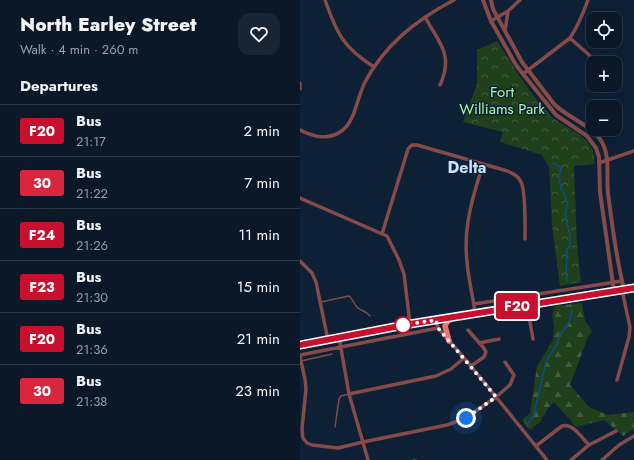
<!DOCTYPE html>
<html lang="en">
<head>
<meta charset="utf-8">
<style>
	:root { --surface:#0a1828; --page:#182534; --text:#f1f3f6; --muted:#99a0a8; --line:#2a3745 }
	body { margin:0; font-family:Jost,sans-serif; background:var(--page); color:var(--text); height:100vh; display:flex; flex-direction:column; font-size:15px; white-space:nowrap }
	* { box-sizing:border-box; margin:0 }
	p { font-size:13px; color:var(--muted) }
	.icon { flex:none; width:22px; height:22px; fill:none; stroke:currentColor; stroke-width:2; stroke-linecap:round; stroke-linejoin:round }
	.map { position:relative; flex:1; overflow:hidden }
	.panel { display:flex; flex-direction:column; background:var(--surface); width:300px }
	.panel>* { flex:none }
	.badge { padding:0 8px; border-radius:3px; font-size:14px; line-height:26px }
	.buttons { position:absolute; left:286px; top:12px; display:grid; gap:8px }
	.buttons a { display:grid; place-items:center; width:36px; height:36px; border-radius:8px; background:var(--surface); box-shadow:0 4px 16px #0002,0 0 0 1px var(--line); font-size:20px }
	.you { position:absolute; width:20px; height:20px; margin:-10px; border:3px solid #fff; border-radius:50%; background:#1a73e8; box-shadow:0 0 0 6px #1a73e833 }
	.map>.badge { position:absolute; translate:-50% -50%; box-shadow:0 0 0 2px #fff }
	h2 { padding:0 20px; font-size:15px; line-height:36px }
	.round { display:grid; place-items:center; flex:none; width:42px; height:42px; border-radius:12px; background:var(--page) }
	.head { display:flex; align-items:center; justify-content:space-between; height:68px; padding:0 20px }
	h1 { font-size:19px; font-weight:800; line-height:30px }
	ul { padding:0; list-style:none }
	li { display:flex; align-items:center; gap:12px; height:52px; padding:0 20px; border-top:1px solid var(--line) }
	li div { flex:1 }
	li b { display:block; font-size:15px }
	li em { font-style:normal }
	li .badge { min-width:44px; font-weight:700; text-align:center }
	main { display:flex; flex:1; min-height:0 }
	.map>svg:first-child { display:block }
	.forest { fill:url(#forest-firs) }
	.park { fill:url(#park-crowns) }
	.lines { fill:none; stroke-linecap:round; stroke-linejoin:round }
	.stream { stroke:#084c89; stroke-width:1.5 }
	.service { stroke:#864b49; stroke-width:1.5 }
	.minor { stroke:#864b49; stroke-width:3.5 }
	.tertiary { stroke:#864b49; stroke-width:4 }
	.primary { stroke:#ee7371; stroke-width:5.5 }
	.line-casing { stroke:#fff; stroke-width:9 }
	.line { stroke:#c8102e; stroke-width:6 }
	.walk { stroke:#edf5fe; stroke-width:4; stroke-dasharray:0 7.2 }
	.stop-dot { fill:#fff; stroke:#c8102e; stroke-width:2 }
	.labels { text-anchor:middle; stroke-width:3; stroke-linejoin:round; paint-order:stroke }
	.park-label { font-size:15px; fill:#a7fb9d; stroke:#0d2036 }
	.neighbourhood-label { font-size:16px; font-weight:bold; fill:#c8e1fe; stroke:#0d2036 }
</style>
</head>
<body>
<main>
<section class="panel">
<div class="head"><div><h1>North Earley Street</h1><p>Walk · 4 min · 260 m</p></div><a class="round"><svg class="icon" aria-label="heart" viewBox="0 0 24 24"><path d="M12 20l-8-8c-3-5 5-10 8-4 3-6 11-1 8 4z"/></svg></a></div>
<h2>Departures</h2>
<ul>
<li><span class="badge" style="background:#c8102e;color:#fff">F20</span><div><b>Bus</b><p>21:17</p></div><em>2 min</em></li>
<li><span class="badge" style="background:#d7263d;color:#fff">30</span><div><b>Bus</b><p>21:22</p></div><em>7 min</em></li>
<li><span class="badge" style="background:#c8102e;color:#fff">F24</span><div><b>Bus</b><p>21:26</p></div><em>11 min</em></li>
<li><span class="badge" style="background:#c8102e;color:#fff">F23</span><div><b>Bus</b><p>21:30</p></div><em>15 min</em></li>
<li><span class="badge" style="background:#c8102e;color:#fff">F20</span><div><b>Bus</b><p>21:36</p></div><em>21 min</em></li>
<li><span class="badge" style="background:#d7263d;color:#fff">30</span><div><b>Bus</b><p>21:38</p></div><em>23 min</em></li>
</ul>
</section>
<div class="map">
<svg width="334" height="460" viewBox="0 0 334 460">
	<defs>
		<pattern id="forest-firs" width="22" height="20" patternUnits="userSpaceOnUse"><rect width="22" height="20" fill="#1f401b"/><path d="M5 1l3.5 6h-7zM16 11l3.5 6h-7z" fill="#405c3d"/></pattern>
		<pattern id="park-crowns" width="20" height="18" patternUnits="userSpaceOnUse"><rect width="20" height="18" fill="#1f401b"/><path d="M2 6a3 3 0 1 1 6 0M12 15a3 3 0 1 1 6 0" fill="none" stroke="#405c3d"/></pattern>
	</defs>
	<rect width="100%" height="100%" fill="#0d2036"/>
	<path class="forest" d="M282,303L285,321L292,331L288,337L270,385L289,407L308,415L334,412V429L323,436L304,420L276,427L254,402L248,408L240,422L230,430L222,420L230,413L237,366L253,340L254,325L252,315L255,306Z"/>
	<path class="park" d="M197,41C213,65 231,97 252,117C263,127 281,131 289,144C294,150 294,157 295,164L274,166L277,245L281,282L260,286L252,225L249,167L242,155L200,142L203,132L163,122L177,84V50Z"/>
	<g class="lines">
		<path class="stream" d="M253,163L261,167L259,178L261,188L268,203L265,214L270,237V245L267,250L266,277L268,282
			M227,424L233,417L246,362L257,344L261,333L269,323L272,310"/>
		<path class="service" d="M21,302L49,296C53,299 54,305 58,308C62,311 66,311 70,316
			M1,361L32,354
			M35,427L39,399L41,396L49,394
			M113,460H116"/>
		<path class="minor" d="M25,0C37,34 43,47 74,67
			M125,17C139,43 154,54 140,85
			M191,21L208,11L220,0
			M205,31L208,11
			M270,38L298,63
			M223,74L270,38C278,26 283,14 288,0
			M0,83V89
			M0,130C14,137 29,141 43,130C55,120 57,99 64,84C84,45 116,20 154,0
			M299,163L334,151
			M0,198L87,236L99,260L104,274L110,324
			M82,234L108,149L112,145H117L204,170C211,172 218,175 221,182C226,192 225,226 225,239
			M0,261L12,273L16,282L28,340
			M174,304L322,281
			M227,305L233,339
			M175,313C173,296 168,278 167,261C163,227 173,196 183,164
			M136,320L138,328L171,366L247,460
			M168,330L183,347L186,352L184,357L171,366
			M39,337L49,394L68,460
			M179,343L199,339
			M0,355L138,328
			M0,357L5,379L6,389L2,429L3,438L7,443L12,445L38,448L63,442L147,425L166,418L196,397L210,385L214,375L205,362
			M317,380L329,337L330,327L322,290
			M49,394L136,376L151,369L164,358
			M236,446L262,426C273,423 282,438 289,445
			M271,460L289,445L316,431
			M302,460L319,445L334,436"/>
		<path class="tertiary" d="M183,0L191,21L216,65L223,74L256,115L287,136L296,148L299,157L300,192L314,291
			M191,0L193,9L222,62L254,104C268,118 289,124 300,139C311,155 306,175 308,193C312,225 316,258 324,289"/>
		<path class="primary" d="M149,341L145,326L147,322L154,317
			M0,345L110,324L334,288"/>
	</g>
	<g class="lines">
		<g class="line-casing">
			<path id="line" d="M0,345L110,324L334,288"/>
		</g>
		<use href="#line" class="line"/>
		<path class="walk" d="M103,325L136,320L138,328L196,397L166,418"/>
	</g>
	<circle class="stop-dot" cx="103" cy="325" r="8"/>
	<g class="labels">
		<g class="park-label">
			<text x="202" y="97">Fort<tspan x="202" dy="17">Williams Park</tspan></text>
		</g>
		<g class="neighbourhood-label">
			<text x="167" y="173">Delta</text>
		</g>
	</g>
</svg>
<div class="buttons">
<a><svg class="icon" aria-label="locate" viewBox="0 0 24 24"><circle cx="12" cy="12" r="6"/><path d="M12 2v4M12 18v4M2 12h4M18 12h4"/></svg></a>
<a>+</a>
<a>−</a>
</div>
<div class="you" style="left:166px;top:418px"></div>
<b class="badge" style="left:217px;top:306px;background:#c8102e;color:#fff">F20</b>
</div>
</main>
</body>
</html>
